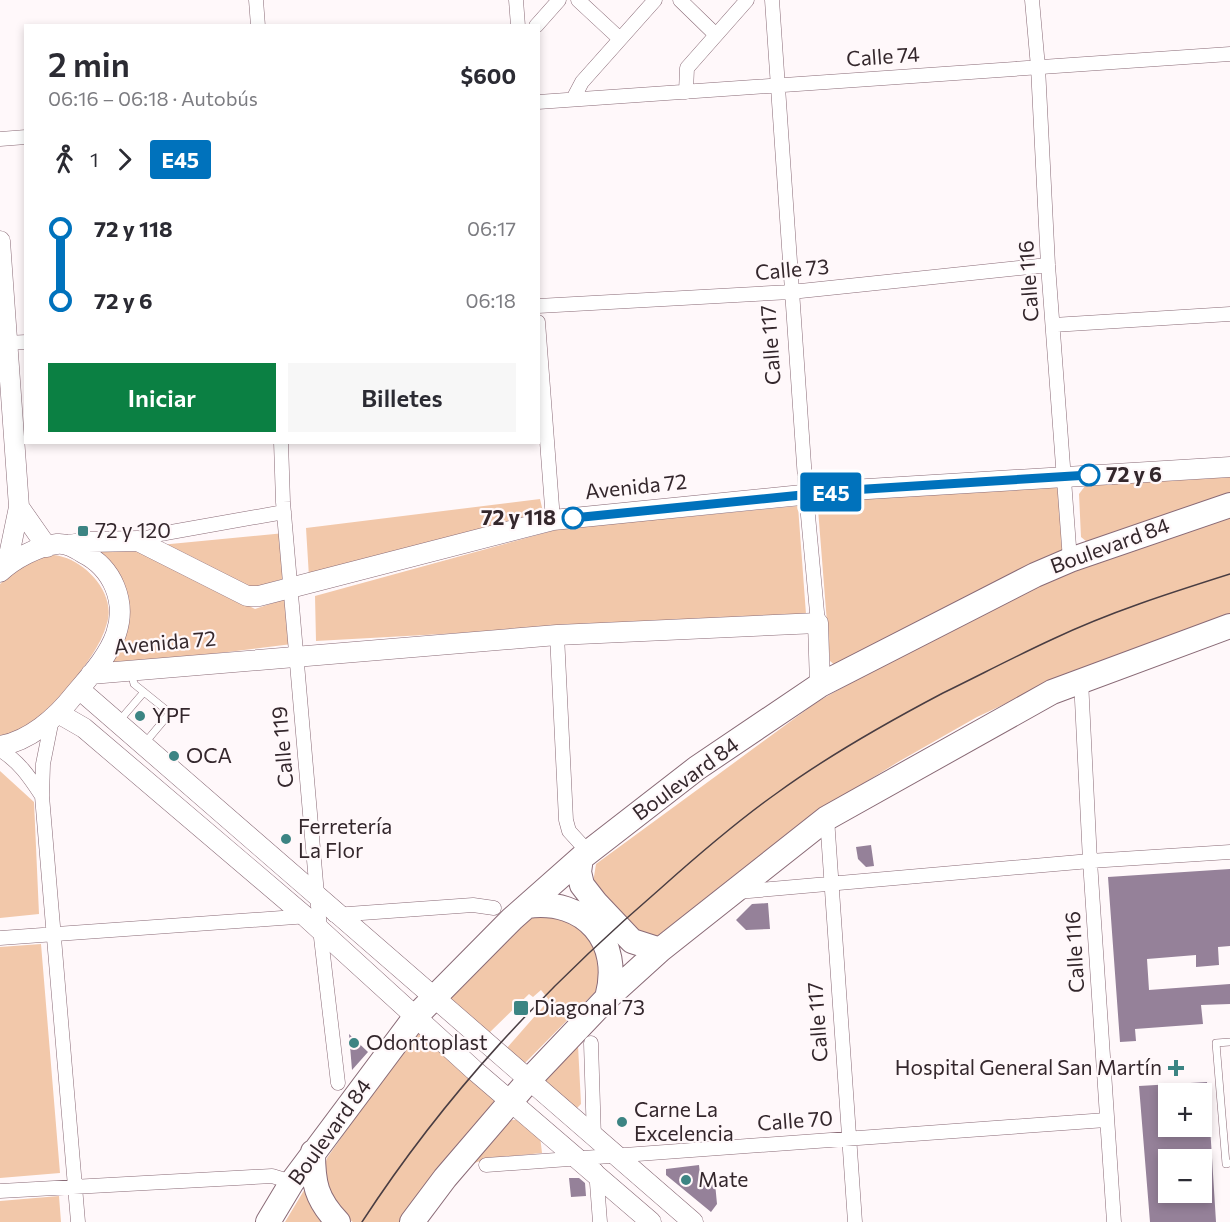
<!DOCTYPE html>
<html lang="es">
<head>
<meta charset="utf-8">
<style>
	:root { --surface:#fff; --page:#f7f7f7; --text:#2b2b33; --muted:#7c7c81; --accent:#0b8043 }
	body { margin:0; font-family:Commissioner,sans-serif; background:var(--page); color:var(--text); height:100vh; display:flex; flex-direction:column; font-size:22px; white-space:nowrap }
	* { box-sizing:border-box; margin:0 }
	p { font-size:20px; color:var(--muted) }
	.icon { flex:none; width:33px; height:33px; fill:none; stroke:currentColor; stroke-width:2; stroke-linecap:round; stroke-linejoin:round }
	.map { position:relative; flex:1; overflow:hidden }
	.side { position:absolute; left:24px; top:24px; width:516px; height:420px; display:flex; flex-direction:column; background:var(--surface); border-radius:0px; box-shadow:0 3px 9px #0003 }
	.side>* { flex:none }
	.badge { padding:0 12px; border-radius:4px; font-size:21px; line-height:39px }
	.fabs { position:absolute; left:1158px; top:1083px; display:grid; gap:12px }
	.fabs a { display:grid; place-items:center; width:54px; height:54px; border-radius:0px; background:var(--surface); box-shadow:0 3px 9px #0003; font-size:30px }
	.map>.badge { position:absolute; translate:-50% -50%; box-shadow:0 0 0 3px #fff }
	.legs { display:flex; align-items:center; gap:9px; height:66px; padding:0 24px; font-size:20px }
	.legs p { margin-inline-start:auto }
	.head { display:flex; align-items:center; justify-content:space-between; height:102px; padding:0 24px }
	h1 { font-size:33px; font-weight:600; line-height:45px }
	.cta { display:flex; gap:12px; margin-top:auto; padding:12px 24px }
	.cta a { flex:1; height:69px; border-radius:0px; background:var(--accent); color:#fff; font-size:24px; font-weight:600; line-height:69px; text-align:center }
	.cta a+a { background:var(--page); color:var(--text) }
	ul { padding:0 24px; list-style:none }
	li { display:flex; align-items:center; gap:21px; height:72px; font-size:22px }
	li i { display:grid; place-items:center; width:9px; height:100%; margin:0 8px; background:currentColor }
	li i::after { content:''; width:15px; height:15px; margin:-8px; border:4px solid; border-radius:50%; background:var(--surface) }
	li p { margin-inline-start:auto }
	li:first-child i { background:linear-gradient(#0000 50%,currentColor 0) }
	li:last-child i { background:linear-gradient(currentColor 50%,#0000 0) }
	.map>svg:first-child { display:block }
	.green { fill:#f2c8aa }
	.building { fill:#958199; fill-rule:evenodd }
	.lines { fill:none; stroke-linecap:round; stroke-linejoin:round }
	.lane-casing { stroke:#896a76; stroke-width:8 }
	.street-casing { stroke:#896a76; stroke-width:15 }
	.secondary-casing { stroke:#896a76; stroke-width:21 }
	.highway-casing { stroke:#896a76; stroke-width:26 }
	.lane { stroke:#fff; stroke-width:7 }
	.street { stroke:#fff; stroke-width:14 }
	.secondary { stroke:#fff; stroke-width:20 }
	.highway { stroke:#fff; stroke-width:24 }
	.tram { stroke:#493d42; stroke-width:1.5 }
	.line-1-casing { stroke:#fff; stroke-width:14 }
	.line-1 { stroke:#0072bc; stroke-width:9 }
	.stop-1-dot { fill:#fff; stroke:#0072bc; stroke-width:3 }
	.poi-dot { fill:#3c8483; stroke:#fff8fa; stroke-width:2 }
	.labels { text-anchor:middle; stroke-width:4.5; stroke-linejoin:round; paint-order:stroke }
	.street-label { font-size:21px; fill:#34272c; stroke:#fff8fa }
	.stop-label { font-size:21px; font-weight:bold; fill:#34272c; stroke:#fff8fa; text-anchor:start }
	.poi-label { font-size:21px; fill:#34272c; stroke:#fff8fa; text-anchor:start }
</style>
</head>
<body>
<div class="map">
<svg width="1230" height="1222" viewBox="0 0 1230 1222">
	<rect width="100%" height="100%" fill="#fff8fa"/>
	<path class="green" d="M1230,477V499L1092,546L1081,537L1079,494L1085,486Z
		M1056,487L1062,492L1065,548L1059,557L838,668L830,661L818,509L825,501Z
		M540,499L544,516L309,577L306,528Z
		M798,506L806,614L316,641L315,596L559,529Z
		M1230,516V618L1052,682L977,717L898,762L822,809L659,941L642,939L593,883L596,864L817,702L932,637L1056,578L1134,548Z
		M285,533L286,578L249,589L160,545Z
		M93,549L137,550L255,609L291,597L292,644L107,667L122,638Z
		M36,552C44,554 54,554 63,557C88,564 116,595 107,623C101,646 84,667 69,686C51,706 28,732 0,737V584Z
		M0,771L34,802L39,914L0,918Z
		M551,914L578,922L593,938L603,973L595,992L523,1065L506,1049L549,1000L541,990L533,997L529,994L488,1034L446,996L528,919Z
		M41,944L60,1173L0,1178V947Z
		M416,1031L495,1100L446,1164L406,1222H353L342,1215L332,1202L323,1173L327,1158Z
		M578,1045L581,1104L576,1109L547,1090L545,1077Z
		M520,1119L540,1136L542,1153L485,1159L472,1164L507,1121Z
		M306,1187L325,1222H285Z
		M59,1196L61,1222H0V1201Z"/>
	<path class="building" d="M871,845L874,866L866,867L858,859L856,847Z
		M1230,869V946L1218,947L1219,965L1196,967V955L1147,959L1149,990L1230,984V1004L1201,1005L1203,1024L1135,1029L1136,1041L1120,1042L1108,877Z
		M768,903L770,929L746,930L736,920L752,904Z
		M349,1034L368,1052L352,1070Z
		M1207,1082L1208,1094H1168V1126H1210L1216,1222H1150L1139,1086ZM1168,1160H1202V1192H1168Z
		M699,1165L701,1184L715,1183L717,1204L711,1212L666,1175V1169Z
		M569,1178H579L585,1183L586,1196L571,1197Z"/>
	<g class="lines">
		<g class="lane-casing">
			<path id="lane" d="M131,671L134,684L170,713L144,744
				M120,720L144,692
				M1230,1042L1216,1043L1226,1164L1230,1163"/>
		</g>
		<g class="street-casing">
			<path id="street" d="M256,0L258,26
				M516,0L518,26
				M578,0L620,39
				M680,0L716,35
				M772,0L806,494L818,623
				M1032,0L1038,67L1048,265L1070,560
				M536,26L559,0
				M686,92L687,68L747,0
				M573,99L582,82L655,0
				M538,102L1230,54
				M0,139L26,137
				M538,306L791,292L1048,265
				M538,322L553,520
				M1053,325L1230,314
				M7,343L26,342
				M281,442L283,502L320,929L338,1083
				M138,541L160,534L284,512
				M557,635L566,820L569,831L589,853
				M1081,680L1090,861L1114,1222
				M52,719L43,764L42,796L78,1222
				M0,750C19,761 30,778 42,796
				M827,818L855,1222
				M737,892L1090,861L1230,852
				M334,915L473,905L494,908
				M0,938L309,916
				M591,1043L594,1139
				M486,1165L1106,1120
				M596,1170L600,1222
				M0,1191L272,1176L292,1182"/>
		</g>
		<g class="secondary-casing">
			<path id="secondary" d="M0,241L19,507L7,565
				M19,507L47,547
				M69,545L88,542L138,541L247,596H259L553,520L851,490L1230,467
				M0,572C14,559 38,546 57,544C67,543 75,548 83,553C113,568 127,602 116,634C108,657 89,677 74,695C56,718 29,741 0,746
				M91,674L557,635L818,623L820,685
				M79,689L693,1222
				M58,713L84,728L306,917L474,1070L651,1222"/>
		</g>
		<g class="highway-casing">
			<path id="highway" d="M581,858L579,872L582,885L596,903L632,941L660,950
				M527,906C585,898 623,941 607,998
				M313,1152C313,1183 316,1199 338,1222
				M268,1222L292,1182L416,1016L512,919L581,858L697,768L820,685L1035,575L1070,560L1230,505
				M412,1222L445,1178L530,1079L607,998L660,950L827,818L1052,692L1230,626"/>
		</g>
		<use href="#lane" class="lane"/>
		<use href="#street" class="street"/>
		<use href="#secondary" class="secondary"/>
		<use href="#highway" class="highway"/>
		<path class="tram" d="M362,1222C446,1093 545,988 661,888C698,855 736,822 777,793C829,755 886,723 943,693C980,675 1016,656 1053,639C1110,612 1170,593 1230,574"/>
	</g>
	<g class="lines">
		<g class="line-1-casing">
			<path id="line-1" d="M573,518L851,490L1089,475"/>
		</g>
		<use href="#line-1" class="line-1"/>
	</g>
	<g class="stop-1-dot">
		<circle cx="1089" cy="475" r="10"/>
		<circle cx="573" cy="518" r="10"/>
	</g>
	<g class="poi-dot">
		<rect x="77" y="525" width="12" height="12" rx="3"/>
		<circle cx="140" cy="716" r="6"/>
		<circle cx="174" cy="756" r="6"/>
		<circle cx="286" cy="839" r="6"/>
		<rect x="513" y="1000" width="16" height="16" rx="3"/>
		<circle cx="354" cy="1043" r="6"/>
		<path d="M1173 1059h6v6h6v6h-6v6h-6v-6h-6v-6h6z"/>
		<circle cx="622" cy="1122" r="6"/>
		<circle cx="686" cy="1180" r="6"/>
	</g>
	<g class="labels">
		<g class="street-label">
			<text transform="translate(883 57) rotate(-4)" y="7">Calle 74</text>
			<text transform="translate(792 270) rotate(-5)" y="7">Calle 73</text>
			<text transform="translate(1029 281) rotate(-94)" y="7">Calle 116</text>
			<text transform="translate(771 345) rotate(-94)" y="7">Calle 117</text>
			<text transform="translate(636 487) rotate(-6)" y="7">Avenida 72</text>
			<text transform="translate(1110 546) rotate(-20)" y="7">Boulevard 84</text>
			<text transform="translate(165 643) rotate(-5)" y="7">Avenida 72</text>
			<text transform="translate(283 747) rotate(-95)" y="7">Calle 119</text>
			<text transform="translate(686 779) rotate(-36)" y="7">Boulevard 84</text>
			<text transform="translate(1075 952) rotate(-93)" y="7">Calle 116</text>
			<text transform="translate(818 1022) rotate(-94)" y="7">Calle 117</text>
			<text transform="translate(795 1121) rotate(-4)" y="7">Calle 70</text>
			<text transform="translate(330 1132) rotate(-54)" y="7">Boulevard 84</text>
		</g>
		<g class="stop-label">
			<text x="1106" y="482">72 y 6</text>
			<text x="556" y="525" text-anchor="end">72 y 118</text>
		</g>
		<g class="poi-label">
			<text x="95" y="538">72 y 120</text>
			<text x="152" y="723">YPF</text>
			<text x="186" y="763">OCA</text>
			<text x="298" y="834">Ferretería<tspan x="298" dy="24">La Flor</tspan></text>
			<text x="534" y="1015">Diagonal 73</text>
			<text x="366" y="1050">Odontoplast</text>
			<text x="1162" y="1075" text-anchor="end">Hospital General San Martín</text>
			<text x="634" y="1117">Carne La<tspan x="634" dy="24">Excelencia</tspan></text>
			<text x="698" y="1187">Mate</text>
		</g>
	</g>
</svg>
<div class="fabs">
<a>+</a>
<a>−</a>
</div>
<b class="badge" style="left:831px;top:492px;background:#0072bc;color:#fff">E45</b>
<section class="side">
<div class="head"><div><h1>2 min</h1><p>06:16 – 06:18 · Autobús</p></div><b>$600</b></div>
<div class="legs"><svg class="icon" aria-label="walk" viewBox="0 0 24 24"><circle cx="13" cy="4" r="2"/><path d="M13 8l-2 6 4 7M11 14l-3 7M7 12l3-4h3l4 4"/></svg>1<svg class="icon" aria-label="forward" viewBox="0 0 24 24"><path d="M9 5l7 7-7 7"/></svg><b class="badge" style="background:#0072bc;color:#fff">E45</b></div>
<ul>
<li><i style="color:#0072bc"></i><b>72 y 118</b><p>06:17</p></li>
<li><i style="color:#0072bc"></i><b>72 y 6</b><p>06:18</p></li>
</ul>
<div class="cta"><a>Iniciar</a><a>Billetes</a></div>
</section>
</div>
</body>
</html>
